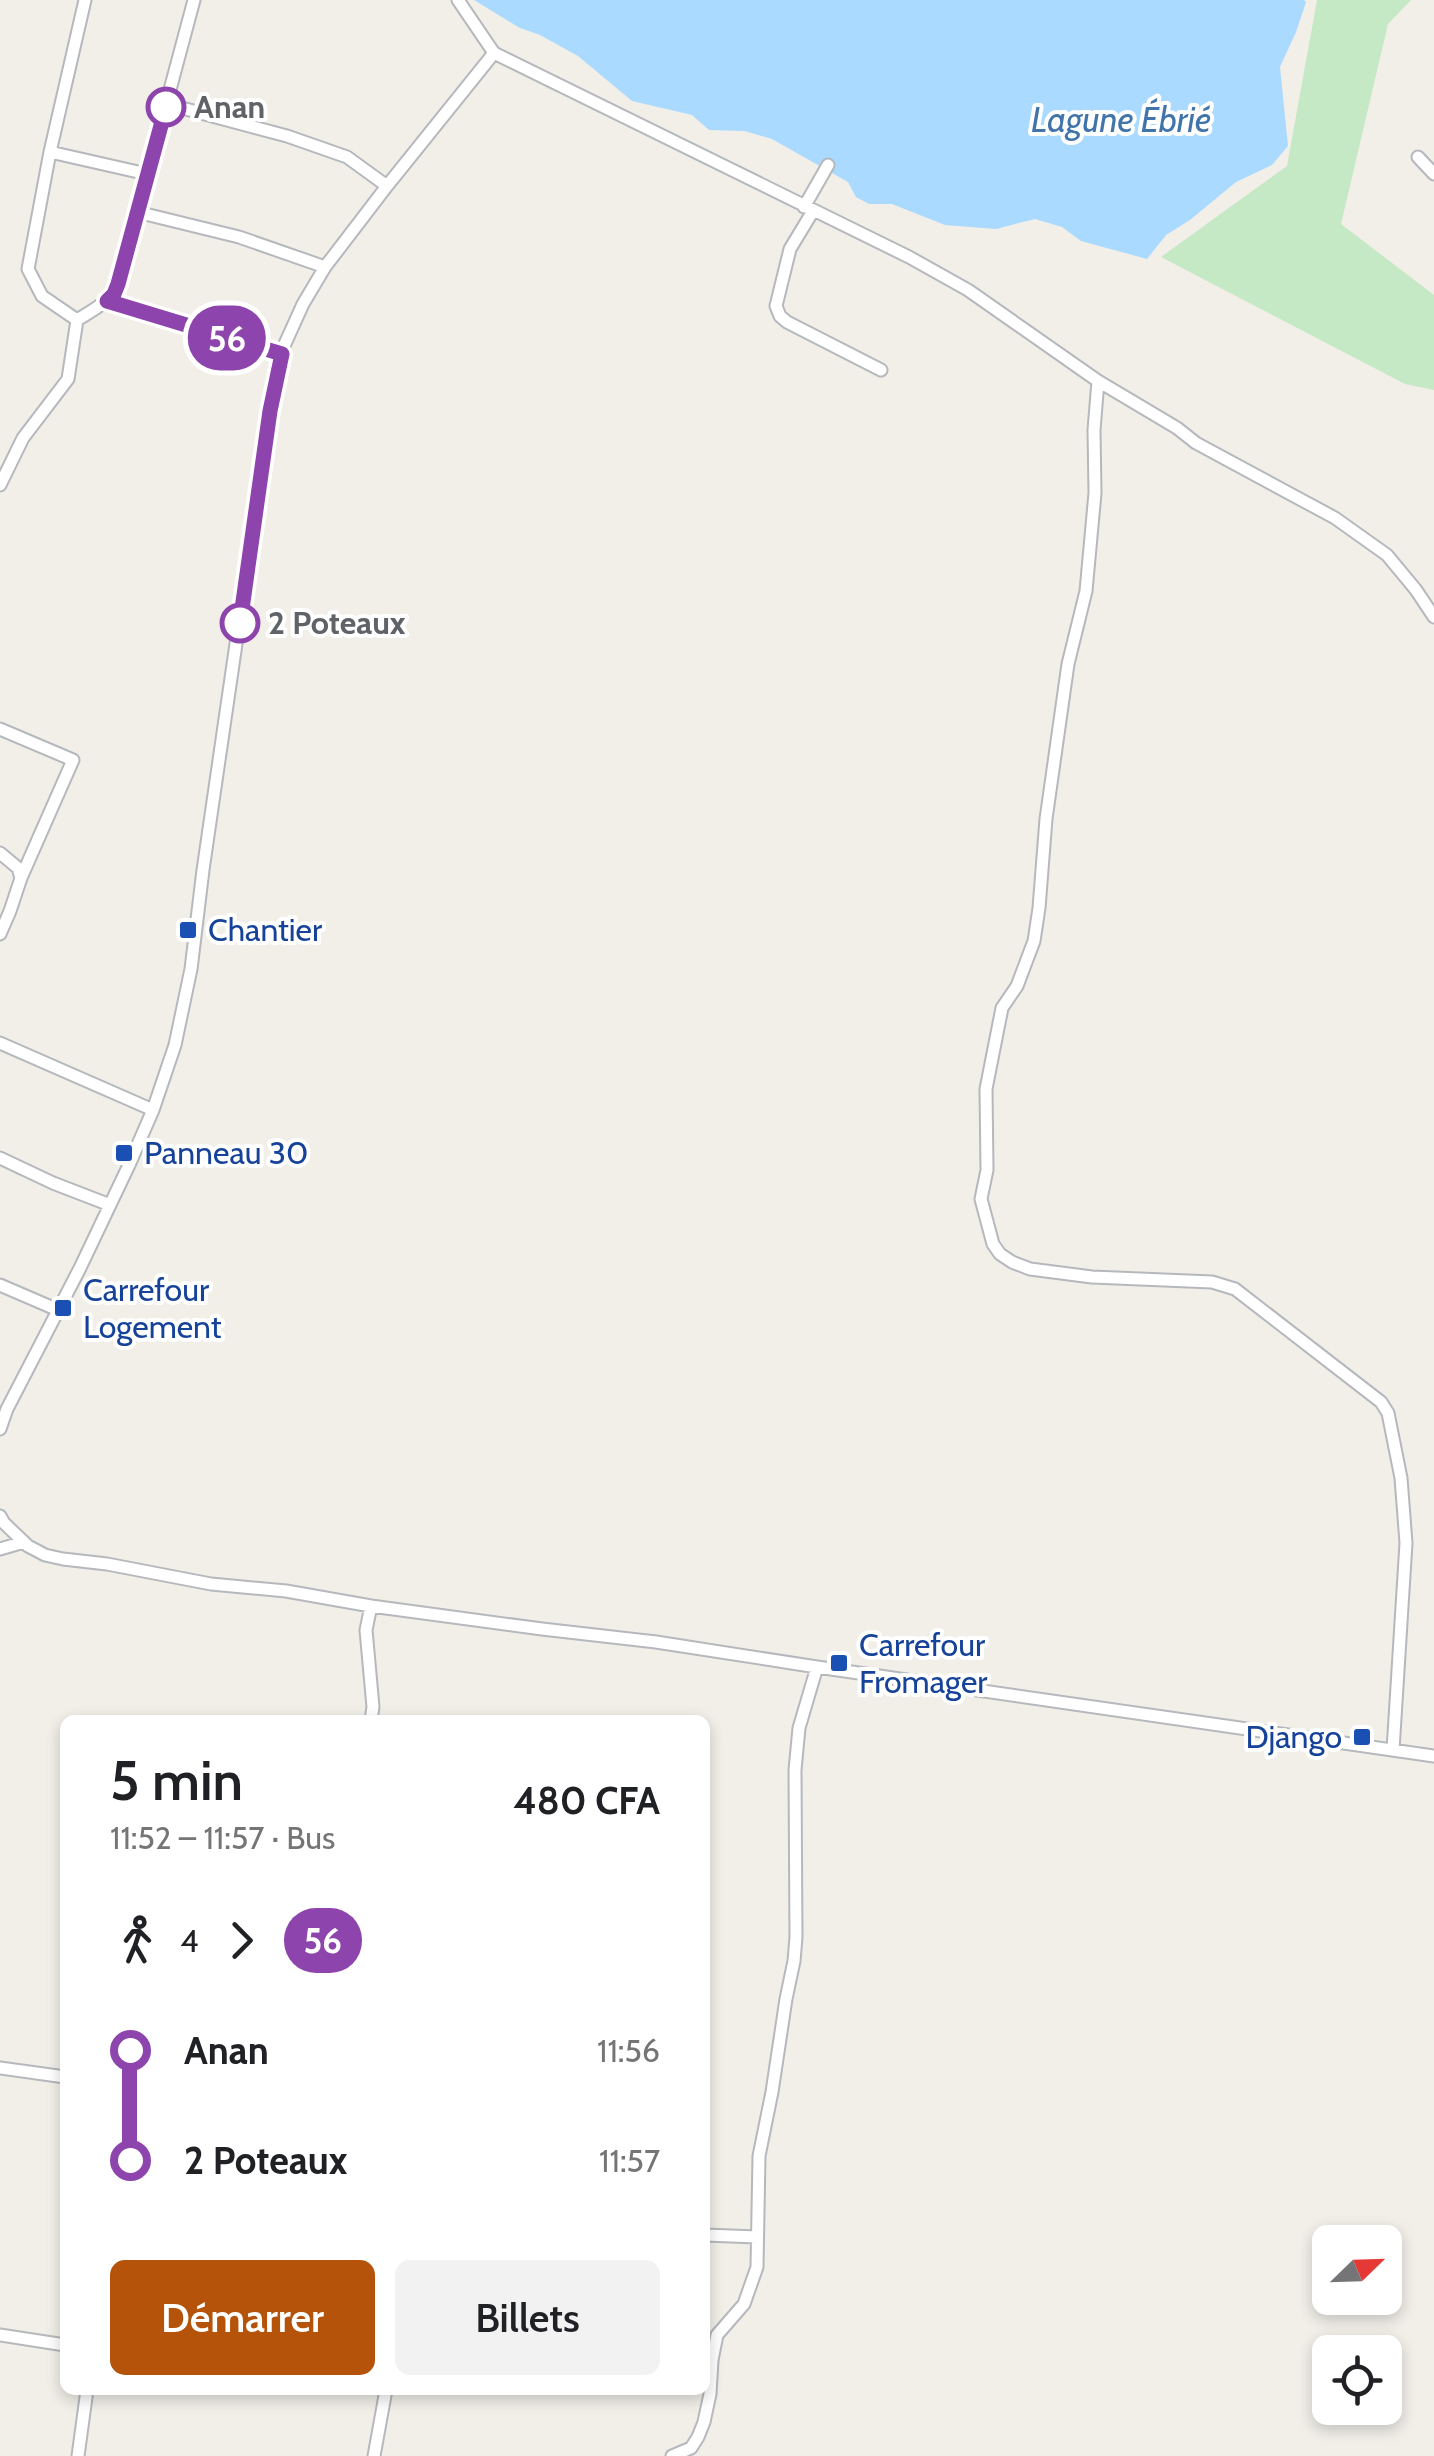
<!DOCTYPE html>
<html lang="fr">
<head>
<meta charset="utf-8">
<style>
	:root { --surface:#fff; --page:#f2f2f2; --text:#202124; --muted:#757577; --accent:#b45309 }
	body { margin:0; font-family:Cabin,sans-serif; background:var(--page); color:var(--text); height:100vh; display:flex; flex-direction:column; font-size:38px; white-space:nowrap }
	* { box-sizing:border-box; margin:0 }
	p { font-size:32px; color:var(--muted) }
	.icon { flex:none; width:55px; height:55px; fill:none; stroke:currentColor; stroke-width:2; stroke-linecap:round; stroke-linejoin:round }
	.map { position:relative; flex:1; overflow:hidden }
	.panel { position:absolute; left:60px; top:1715px; width:650px; height:680px; display:flex; flex-direction:column; background:var(--surface); border-radius:15px; box-shadow:0 5px 15px #0003 }
	.panel>* { flex:none }
	.badge { padding:0 20px; border-radius:32px; font-size:35px; line-height:65px }
	.needle { width:65px; rotate:67deg }
	.fabs { position:absolute; left:1312px; top:2225px; display:grid; gap:20px }
	.fabs a { display:grid; place-items:center; width:90px; height:90px; border-radius:15px; background:var(--surface); box-shadow:0 5px 15px #0003; font-size:50px }
	.map>.badge { position:absolute; translate:-50% -50%; box-shadow:0 0 0 5px #fff }
	.legs { display:flex; align-items:center; gap:15px; height:110px; padding:0 50px; font-size:32px }
	.legs p { margin-inline-start:auto }
	.summary { display:flex; align-items:center; justify-content:space-between; height:170px; padding:0 50px }
	h1 { font-size:55px; font-weight:600; line-height:75px }
	.primary-button { display:flex; gap:20px; margin-top:auto; padding:20px 50px }
	.primary-button a { flex:1; height:115px; border-radius:15px; background:var(--accent); color:#fff; font-size:40px; font-weight:600; line-height:115px; text-align:center }
	.primary-button a+a { background:var(--page); color:var(--text) }
	ul { padding:0 50px; list-style:none }
	li { display:flex; align-items:center; gap:35px; height:110px; font-size:38px }
	li i { display:grid; place-items:center; width:15px; height:100%; margin:0 12px; background:currentColor }
	li i::after { content:''; width:25px; height:25px; margin:-12px; border:8px solid; border-radius:50%; background:var(--surface) }
	li p { margin-inline-start:auto }
	li:first-child i { background:linear-gradient(#0000 50%,currentColor 0) }
	li:last-child i { background:linear-gradient(currentColor 50%,#0000 0) }
	.map>svg:first-child { display:block }
	.green { fill:#c5e8c5 }
	.water { fill:#aadaff }
	.lines { fill:none; stroke-linecap:round; stroke-linejoin:round }
	.minor-casing { stroke:#b5b8bc; stroke-width:15 }
	.minor { stroke:#fff; stroke-width:11 }
	.line-1-casing { stroke:#fff; stroke-width:22 }
	.line-1 { stroke:#8e44ad; stroke-width:15 }
	.stop-1-dot { fill:#fff; stroke:#8e44ad; stroke-width:5 }
	.transit-dot { fill:#1a4fb4; stroke:#fff; stroke-width:4 }
	.labels { text-anchor:middle; stroke-width:8; stroke-linejoin:round; paint-order:stroke }
	.stop-label { font-size:32px; font-weight:bold; fill:#5f6368; stroke:#fff; text-anchor:start }
	.transit-label { font-size:32px; fill:#164399; stroke:#fff; text-anchor:start }
	.water-label { font-size:35px; font-style:italic; fill:#4174aa; stroke:#fff }
</style>
</head>
<body>
<div class="map">
<svg width="1434" height="2456" viewBox="0 0 1434 2456">
	<rect width="100%" height="100%" fill="#f1efe8"/>
	<path class="green" d="M1317,0H1411L1388,24L1341,224L1434,295V390L1405,384L1161,257L1287,166Z"/>
	<path class="water" d="M474,0H1304L1306,2L1296,32L1280,67L1288,146L1272,165L1236,182L1190,220L1166,235L1147,259L1081,241L1062,227L1035,219L996,229L945,225L892,204H869L856,197L848,182L772,139L745,131L709,130L692,115L632,101L578,56L540,35L520,28Z"/>
	<g class="lines">
		<g class="minor-casing">
			<path id="minor" d="M458,0L494,53L909,257L968,290L1098,381L1177,428L1196,443L1335,518L1387,555L1416,590L1434,617
				M167,104L287,136L347,157L387,186
				M50,152L147,174
				M1418,157L1434,174
				M804,207L828,165
				M813,211L790,249L776,306L780,316L787,322L881,370
				M137,212L239,237L325,267
				M107,301L282,355
				M77,320L42,296L28,269L50,152L85,0
				M1098,381L1094,430L1095,493L1086,591L1068,664L1046,819L1039,908L1034,941L1017,986L1002,1008L986,1089L987,1170L981,1199L993,1244L1000,1254L1012,1262L1030,1269L1092,1277L1212,1282L1235,1289L1381,1402L1388,1413L1401,1478L1406,1543L1393,1750
				M0,485L23,438L68,379L77,320C93,310 110,302 118,284L194,0
				M0,729L73,760L21,878L10,911L0,934
				M0,853L18,868L21,878
				M0,1043L153,1110
				M0,1158L53,1183L110,1205
				M0,1285L58,1310
				M0,1429L7,1409L80,1268L129,1165L153,1110L175,1045L191,969L203,870L270,411L284,346L303,304L325,267L387,186L494,53
				M0,1516L4,1523L28,1546L45,1555L63,1559L107,1564L211,1584L286,1591L371,1606L542,1629L656,1642L817,1667L1434,1756
				M0,1549L24,1542
				M371,1606L366,1630L373,1707L371,1720
				M0,2068L65,2077
				M705,2235L757,2237
				M0,2335L65,2345
				M78,2456L87,2390
				M374,2456L386,2390
				M672,2456L691,2448L698,2437L704,2422L710,2394L712,2360L717,2335L744,2304L757,2267L759,2156L772,2092L786,1999L794,1961L796,1937L795,1770L799,1728L817,1667"/>
		</g>
		<use href="#minor" class="minor"/>
	</g>
	<g class="lines">
		<g class="line-1-casing">
			<path id="line-1" d="M166,107L118,284L114,294L107,301L282,354L270,411L240,623"/>
		</g>
		<use href="#line-1" class="line-1"/>
	</g>
	<g class="stop-1-dot">
		<circle cx="166" cy="107" r="18"/>
		<circle cx="240" cy="623" r="18"/>
	</g>
	<g class="transit-dot">
		<rect x="178" y="920" width="20" height="20" rx="5"/>
		<rect x="114" y="1143" width="20" height="20" rx="5"/>
		<rect x="53" y="1298" width="20" height="20" rx="5"/>
		<rect x="829" y="1653" width="20" height="20" rx="5"/>
		<rect x="1352" y="1727" width="20" height="20" rx="5"/>
	</g>
	<g class="labels">
		<g class="stop-label">
			<text x="194" y="118">Anan</text>
			<text x="268" y="634">2 Poteaux</text>
		</g>
		<g class="transit-label">
			<text x="208" y="941">Chantier</text>
			<text x="144" y="1164">Panneau 30</text>
			<text x="83" y="1301">Carrefour<tspan x="83" dy="37">Logement</tspan></text>
			<text x="859" y="1656">Carrefour<tspan x="859" dy="37">Fromager</tspan></text>
			<text x="1342" y="1748" text-anchor="end">Django</text>
		</g>
		<g class="water-label">
			<text x="1121" y="132">Lagune Ébrié</text>
		</g>
	</g>
</svg>
<div class="fabs">
<a><svg class="needle" viewBox="-14 -14 28 28"><path d="M0-13l5 13h-10z" fill="#e53935"/><path d="M0 13l5-13h-10z" fill="#757577"/></svg></a>
<a><svg class="icon" aria-label="locate" viewBox="0 0 24 24"><circle cx="12" cy="12" r="6"/><path d="M12 2v4M12 18v4M2 12h4M18 12h4"/></svg></a>
</div>
<b class="badge" style="left:227px;top:338px;background:#8e44ad;color:#fff">56</b>
<section class="panel">
<div class="summary"><div><h1>5 min</h1><p>11:52 – 11:57 · Bus</p></div><b>480 CFA</b></div>
<div class="legs"><svg class="icon" aria-label="walk" viewBox="0 0 24 24"><circle cx="13" cy="4" r="2"/><path d="M13 8l-2 6 4 7M11 14l-3 7M7 12l3-4h3l4 4"/></svg>4<svg class="icon" aria-label="forward" viewBox="0 0 24 24"><path d="M9 5l7 7-7 7"/></svg><b class="badge" style="background:#8e44ad;color:#fff">56</b></div>
<ul>
<li><i style="color:#8e44ad"></i><b>Anan</b><p>11:56</p></li>
<li><i style="color:#8e44ad"></i><b>2 Poteaux</b><p>11:57</p></li>
</ul>
<div class="primary-button"><a>Démarrer</a><a>Billets</a></div>
</section>
</div>
</body>
</html>
